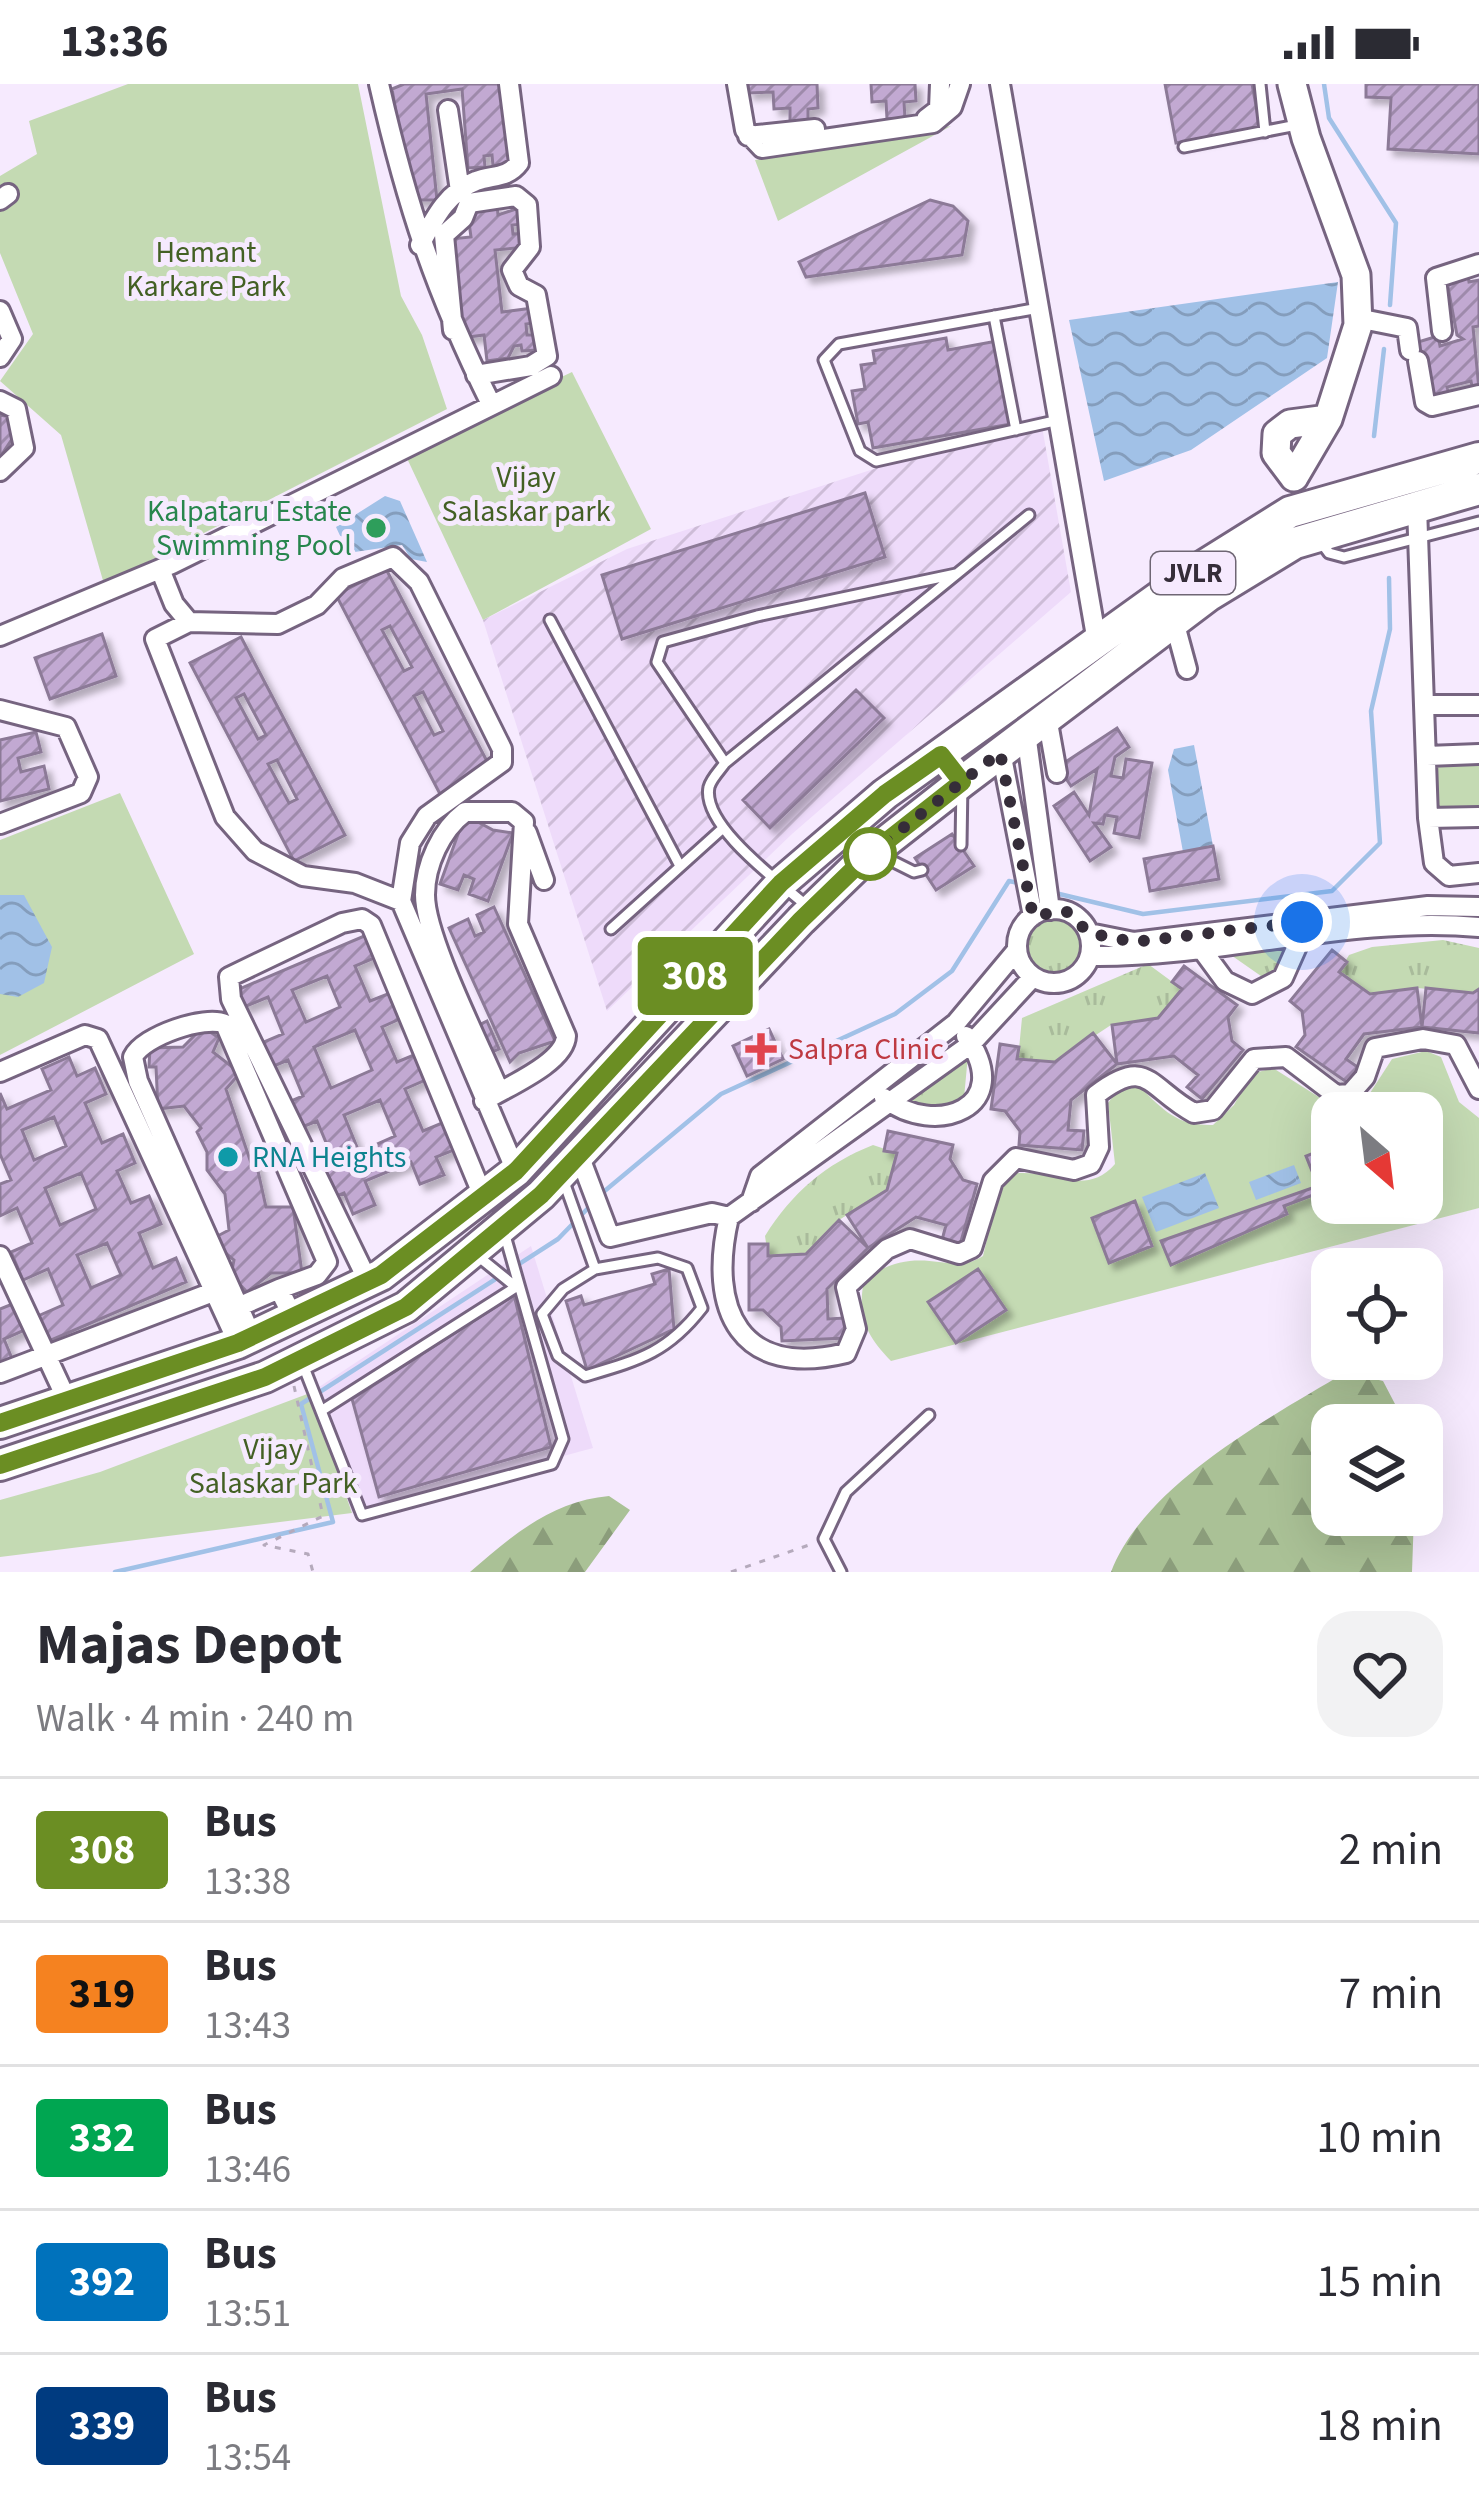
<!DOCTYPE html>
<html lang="en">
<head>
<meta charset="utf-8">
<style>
	:root { --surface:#fff; --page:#f2f2f3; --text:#2b2b33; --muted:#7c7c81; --line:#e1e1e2 }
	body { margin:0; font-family:"Source Sans 3",sans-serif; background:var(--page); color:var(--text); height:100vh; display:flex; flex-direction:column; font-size:45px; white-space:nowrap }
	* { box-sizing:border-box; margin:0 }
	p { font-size:39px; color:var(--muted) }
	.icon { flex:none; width:66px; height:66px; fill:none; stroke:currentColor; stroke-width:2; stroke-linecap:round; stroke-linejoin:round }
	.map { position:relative; height:1488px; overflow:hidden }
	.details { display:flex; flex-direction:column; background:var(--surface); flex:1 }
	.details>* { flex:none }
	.badge { padding:0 24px; border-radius:9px; font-size:42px; line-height:78px }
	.needle { width:78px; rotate:152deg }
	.tools { position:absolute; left:1311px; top:1008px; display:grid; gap:24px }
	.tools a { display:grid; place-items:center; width:132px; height:132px; border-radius:24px; background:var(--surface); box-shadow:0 12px 48px #0002; font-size:60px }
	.you { position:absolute; width:60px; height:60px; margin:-30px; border:9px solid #fff; border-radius:50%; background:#1a73e8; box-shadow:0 0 0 18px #1a73e833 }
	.map>.badge { position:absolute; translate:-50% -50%; box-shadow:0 0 0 6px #fff }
	.round { display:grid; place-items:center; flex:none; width:126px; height:126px; border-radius:36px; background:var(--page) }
	.head { display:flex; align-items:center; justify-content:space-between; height:204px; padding:0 36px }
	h1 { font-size:57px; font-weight:700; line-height:90px }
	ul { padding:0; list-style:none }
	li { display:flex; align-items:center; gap:36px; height:144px; padding:0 36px; border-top:3px solid var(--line) }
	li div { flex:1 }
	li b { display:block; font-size:45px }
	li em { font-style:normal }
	li .badge { min-width:132px; font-weight:700; text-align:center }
	.status { display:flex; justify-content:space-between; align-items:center; height:84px; padding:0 60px; background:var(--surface); direction:ltr }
	.status svg { height:33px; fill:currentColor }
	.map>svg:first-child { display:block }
	.built { fill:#eedbfa }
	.industrial { fill:url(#industrial-furrows) }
	.grass { fill:url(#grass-tufts) }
	.forest { fill:url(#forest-firs) }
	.park { fill:#c4dab3 }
	.water { fill:url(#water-waves) }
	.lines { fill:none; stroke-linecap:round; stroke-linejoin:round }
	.stream { stroke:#a1c1e7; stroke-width:4.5 }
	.building { fill:url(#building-hatch); stroke:#8c7a97; stroke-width:3; fill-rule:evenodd; filter:url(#shadow) }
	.lane-casing { stroke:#766480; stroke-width:15 }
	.street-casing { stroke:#766480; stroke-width:24 }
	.secondary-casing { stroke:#766480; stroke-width:33 }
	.primary-casing { stroke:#766480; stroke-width:36 }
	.path { stroke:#b5aabc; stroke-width:3; stroke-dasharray:6 9; stroke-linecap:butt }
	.lane { stroke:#fff; stroke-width:9 }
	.street { stroke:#fff; stroke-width:18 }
	.secondary { stroke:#fff; stroke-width:27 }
	.primary { stroke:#fff; stroke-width:30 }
	.line-casing { stroke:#fff; stroke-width:27 }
	.line { stroke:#6b8e23; stroke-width:18 }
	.walk { stroke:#352d39; stroke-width:12; stroke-dasharray:0 21.6 }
	.leisure-dot { fill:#2e9e5b; stroke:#f6eafe; stroke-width:4.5 }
	.stop-dot { fill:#fff; stroke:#6b8e23; stroke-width:6 }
	.health-dot { fill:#e0444e; stroke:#f6eafe; stroke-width:4.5 }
	.culture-dot { fill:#0f9aa8; stroke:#f6eafe; stroke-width:4.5 }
	.labels { text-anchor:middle; stroke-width:10; stroke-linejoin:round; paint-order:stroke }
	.shield { fill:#f6eafe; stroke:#6f6674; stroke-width:3 }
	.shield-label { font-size:27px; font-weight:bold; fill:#352d39 }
	.park-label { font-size:30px; fill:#436024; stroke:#f6eafe }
	.leisure-label { font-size:30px; fill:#27864d; stroke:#f6eafe; text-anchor:end }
	.health-label { font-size:30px; fill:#be3a42; stroke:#f6eafe; text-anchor:start }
	.culture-label { font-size:30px; fill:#0d838f; stroke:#f6eafe; text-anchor:start }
</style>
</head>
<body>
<div class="status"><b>13:36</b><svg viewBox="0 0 49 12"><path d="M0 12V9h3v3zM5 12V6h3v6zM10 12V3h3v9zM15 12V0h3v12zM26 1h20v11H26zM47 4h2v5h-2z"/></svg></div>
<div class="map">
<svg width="1479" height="1488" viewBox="0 0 1479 1488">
	<defs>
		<pattern id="industrial-furrows" width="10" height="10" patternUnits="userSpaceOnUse" patternTransform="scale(3)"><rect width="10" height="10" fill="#eedbfa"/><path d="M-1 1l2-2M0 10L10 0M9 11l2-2" fill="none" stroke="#cdbcd7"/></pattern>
		<pattern id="grass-tufts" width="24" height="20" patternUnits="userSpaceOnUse" patternTransform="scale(3)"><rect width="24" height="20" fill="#c4dab3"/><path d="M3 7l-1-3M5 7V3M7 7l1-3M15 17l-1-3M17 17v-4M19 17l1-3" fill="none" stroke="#a9bb9b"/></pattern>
		<pattern id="forest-firs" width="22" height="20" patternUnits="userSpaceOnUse" patternTransform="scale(3)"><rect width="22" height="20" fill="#aac196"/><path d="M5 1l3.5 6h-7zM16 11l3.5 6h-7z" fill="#8b9d7b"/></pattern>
		<pattern id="water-waves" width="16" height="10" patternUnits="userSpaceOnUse" patternTransform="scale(3)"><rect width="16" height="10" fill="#a1c1e7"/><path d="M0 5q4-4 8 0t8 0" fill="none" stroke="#849dbc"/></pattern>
		<pattern id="building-hatch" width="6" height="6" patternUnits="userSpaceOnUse" patternTransform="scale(3)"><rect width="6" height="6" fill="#c2a9d2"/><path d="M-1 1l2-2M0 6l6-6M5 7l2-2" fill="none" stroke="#9e8aab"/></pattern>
		<filter id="shadow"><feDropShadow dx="6" dy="6" stdDeviation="3" flood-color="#0004"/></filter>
	</defs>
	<rect width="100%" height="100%" fill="#f6eafe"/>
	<path class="built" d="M531,1162L593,1364L352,1429L310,1309Z"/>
	<path class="industrial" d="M1040,331L1071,508L792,750L607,927L483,536L627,465Z"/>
	<path class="grass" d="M1025 863a28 28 0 1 1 56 0a28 28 0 1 1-56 0Z
		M1443,856L1479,864V905L1473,909L1417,904L1370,910L1339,888L1349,871L1372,863Z
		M1293,859L1271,899L1228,869Z
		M1148,880L1182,905L1158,934L1111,941L1055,978L1018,975L1022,934Z
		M968,971L964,1014L946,1025L907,1017Z
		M873,1061L897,1069L887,1106L839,1136L806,1170L768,1172L765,1152C792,1109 825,1080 873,1061Z"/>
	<path class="forest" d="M1346,1288L1383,1297L1406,1341H1332V1431H1414L1412,1488H1111C1144,1401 1269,1334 1346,1288Z
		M609,1412L630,1426L585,1488H470C512,1451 553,1417 609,1412Z"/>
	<path class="park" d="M128,0H358L401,212L422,251L447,325L104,500L61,351L0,297L33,250L0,169V92L37,70L29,37Z
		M951,42L778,137L755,76Z
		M572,288L651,445L483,536L404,368Z
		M1430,677L1479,681V725L1431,732Z
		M120,709L194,870L0,971V756Z
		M1426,967L1441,973L1459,1018L1479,1034V1124L891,1277C866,1251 857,1233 864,1196C920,1156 949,1194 983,1172L998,1109L1011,1090C1049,1083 1085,1115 1115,1080L1108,1019L1118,1006L1140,1003C1164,1027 1178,1042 1213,1041L1234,1021L1251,990L1273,984L1344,1029H1332V1119H1422V1029H1348L1361,1023L1392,975Z
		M310,1309L352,1429L0,1473V1416L100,1388Z"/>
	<path class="water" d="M1338,198L1327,274L1191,366L1104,397L1069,236Z
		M385,412L400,417L427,478L411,475L402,461L348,469L336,443Z
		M1194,661L1213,762L1183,768L1168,686L1174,665Z
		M0,811H24L52,863L44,899L18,913L0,910Z
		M1294,1081L1301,1099L1256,1116L1249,1098Z
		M1205,1089L1219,1124L1156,1148L1142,1113Z"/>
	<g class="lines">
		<path class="stream" d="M1324,0L1329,34L1396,139L1390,221
			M1374,352L1384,265
			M1051,808L1143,830L1332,807L1380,759L1371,627L1390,545L1389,494
			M601,1110L721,1010L895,930L952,887L1009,797L1023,800
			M115,1488L333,1438L301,1320L558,1155L593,1119"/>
	</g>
	<path class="building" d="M404,0H501L509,79L493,82L492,71L484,72L485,83L468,84L462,5L426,10L437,116H411L392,5Z
		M748,0H817L818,24L808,25V39L790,40V24L774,25L773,8L748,9Z
		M871,0H915L916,17L904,18L905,34L887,35L886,17L872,18Z
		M1165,0H1252L1260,43L1176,59Z
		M1366,0H1479V70L1388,65L1391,14L1366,13Z
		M930,116L953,122L968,137L962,171L806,193L799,178Z
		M497,121L498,131L522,123L523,140L512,141L513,150L524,149L526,163L495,166L502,228L533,224L534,239L526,240L527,251H536L537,266L522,267L521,261L514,262L508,274L487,277L484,251L461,254L450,155L471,153L467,124Z
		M1468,192L1469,198L1479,196V242L1473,243L1479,305L1473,307L1471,297L1447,303L1450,313L1431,318L1418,258L1438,252L1440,262L1463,255L1457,251L1447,198Z
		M946,254L948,266L997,257L1011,340L873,364L868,338L858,340L852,307L865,305L861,281L875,279L873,267Z
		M0,331L11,333L18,346L0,373Z
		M865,409L885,473L622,555L602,491Z
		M386,485L490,683L440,710L336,511ZM390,542L412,583L404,587L382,546ZM423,608L443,647L434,651L414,612Z
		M102,550L116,592L50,615L35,574Z
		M241,553L345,751L294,777L190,579ZM244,610L266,651L258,655L236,614ZM277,676L297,715L289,719L268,680Z
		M856,606L884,634L770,744L743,716Z
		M1117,644L1129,663L1115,673L1111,692L1123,694L1126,675L1152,679L1139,754L1114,749L1117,733L1105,731L1103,740L1094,739L1111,763L1090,777L1054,722L1074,708L1089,731L1097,685L1071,702L1058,683Z
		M36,648L41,668L18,674L21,688L44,682L49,705L0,717V656Z
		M465,731L493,746L513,749L488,817L469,810L474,795L464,791L458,806L440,800Z
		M952,750L974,782L936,806L915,774Z
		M1213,762L1219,795L1150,807L1144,775Z
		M494,823L555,957L519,969L510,978L449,844L468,835L475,852L484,848L477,831Z
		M369,850L379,872L355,882L370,917L393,908L404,933L382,943L397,978L419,969L430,994L405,1005L423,1047L447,1037L459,1064L436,1073L444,1091L420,1100L411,1078L365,1097L375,1121L353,1130L344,1109L332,1114L320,1088L335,1080L317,1037L297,1045L284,1020L303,1012L288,976L269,984L259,960L283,950L268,913L244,923L237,906ZM327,892L340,923L306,938L292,906ZM355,946L372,986L331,1004L314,963ZM380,1016L395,1052L359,1068L344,1031Z
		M1332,866L1347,878L1339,888L1370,910L1417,904L1422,943L1364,950L1346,975L1359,984L1348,999L1296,963L1305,951L1302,927L1290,917Z
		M1184,882L1237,921L1228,933L1232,957L1243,966L1202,1015L1187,1003L1198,991L1174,972L1117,980L1112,941L1158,934L1182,905L1172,898Z
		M1426,904L1473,909L1479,905V949L1422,943Z
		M487,937L499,965L492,968L479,941Z
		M203,943L219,954L213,968L240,989L226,1005L251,1079L256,1078L266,1123H293L302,1189H271L247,1208L231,1191L234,1176L210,1156L229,1146L225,1110L207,1086V1068L197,1048L201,1044L184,1022L158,1025L156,983H149L150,964L183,963Z
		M769,945L783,975L747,992L733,962Z
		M1093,949L1117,980L1071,1016L1068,1046L1084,1047L1082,1066L1019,1061L1020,1047L1005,1027L991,1025L1000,960L1019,963L1017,975L1055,978Z
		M69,973L77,992L95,984L106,1010L85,1019L102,1059L123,1050L135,1079L117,1087L131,1119L149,1112L161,1140L139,1149L153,1184L176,1174L186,1198L49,1257L38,1232L63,1221L48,1185L23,1196L11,1168L32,1159L17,1124L0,1132V1100L11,1096L0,1070V1009L7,1025L51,1006L42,985ZM54,1033L66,1062L34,1076L22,1046ZM81,1089L96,1125L60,1141L45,1104ZM107,1159L121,1191L91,1204L77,1171Z
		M888,1047L953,1061L950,1075L963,1096L977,1100L960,1161L942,1156L946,1141L916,1133L868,1164L847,1131L887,1106L897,1069L884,1067Z
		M1332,1062V1104L1284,1122L1287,1130L1171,1181L1161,1157L1318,1102L1306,1072Z
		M1135,1117L1152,1162L1109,1179L1092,1134Z
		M839,1136L868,1164L827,1205L828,1235L844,1234L845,1254L782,1257L781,1243L763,1226H749V1160H768V1172L806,1170Z
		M669,1185L674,1245L587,1286L566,1217L581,1212L584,1221L655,1200L652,1190Z
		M978,1185L1006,1226L956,1259L928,1218Z
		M514,1211L551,1363L379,1413L352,1315Z
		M15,1219L27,1245L4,1255L13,1277L0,1283V1225Z"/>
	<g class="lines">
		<g class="lane-casing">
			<path id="lane" d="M1260,0L1265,48
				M1184,63L1297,41
				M1039,224L839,260L824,276L860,367L876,377L1059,336
				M994,232L1016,346
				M1321,458L1329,469L1344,473L1479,438
				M550,536L680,782
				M944,676L962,698L961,761
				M725,679L657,578L663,558L757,532L956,490
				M878,770L914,788L922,786
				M808,823C781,799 701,742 709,703C711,695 720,686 725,679L1029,431
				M611,845L722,745
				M563,1095L595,1185L563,1205L542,1230L558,1272L585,1292C639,1276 667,1269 702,1224L687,1184L658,1174L595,1185
				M479,1173L516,1203
				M303,1281L362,1431L552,1380L563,1355L504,1148
				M321,1327L516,1203
				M841,1488L824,1455L846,1408L929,1331"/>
		</g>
		<g class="street-casing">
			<path id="street" d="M379,0C407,123 435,207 491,320
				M737,0L745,46L762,64L933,39L952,23L960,0
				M1000,0L1097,558
				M448,26L460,107
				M926,35L939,25L940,0
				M748,52L815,45
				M0,116L8,110
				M420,161C434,135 447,108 476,97C493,91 508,94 519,79L509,0
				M0,227L12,255L0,273
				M1357,234L1407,244L1410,266
				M453,246L444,151L463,134L469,119L516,112L527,121L530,163L512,186L519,202L536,211L547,272L531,282L476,291
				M1442,247L1436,194L1479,180
				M1418,277L1425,318L1432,322L1479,311
				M0,317L16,325L24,364L0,387
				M1417,423L1428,734L1479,733
				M160,485L174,520L189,538
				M1174,537L1187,585
				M0,552L172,480L551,292
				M1426,621H1479
				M0,626L66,643L88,693L81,709L0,740
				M1047,633L1057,689
				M1026,649L1050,826
				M1001,668L1033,832
				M1427,672L1479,670
				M1428,734L1434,779L1449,792L1479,789
				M527,749L544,796
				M401,817L355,799L303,792L255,767L225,733L155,555L189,538L278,540L317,521L343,494L393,473L419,498L502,665V678L427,732L410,759L401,817L516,1087
				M1017 862a37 37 0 1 1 74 0a37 37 0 1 1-74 0Z
				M1089,849L1134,858L1428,822L1479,823
				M1200,863L1225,897L1252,910L1283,894L1303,849
				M1090,872C1220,874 1350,831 1479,843
				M1033,893L971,960L729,1133C707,1226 740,1295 846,1269L856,1245L846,1203L887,1165L910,1155L959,1170L972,1164L993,1097L1016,1074L1074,1086L1091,1080L1099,1063L1096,1011C1148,971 1148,1004 1194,1029L1213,1026L1254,975L1286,973L1336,1011L1350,1010L1365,993L1375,964L1423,955L1456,961L1479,1005
				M0,988L85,951L98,955L238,1259
				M884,1014C935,1054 1017,1024 966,952
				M484,1017C506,1003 565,979 566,952L518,840L524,738L512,728H465C441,746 425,781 425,811C425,854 481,963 499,1007
				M579,1071L610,1153L712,1129L729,1133
				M751,1118L760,1092L956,939L1017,866
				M0,1172L67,1316
				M368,1197L231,915L229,893L342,839L362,835L371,841L483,1112
				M238,1223L279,1205
				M252,1253L138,997L133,973C143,952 205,931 225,940L327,1178L317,1191L279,1205L293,1233
				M0,1289L213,1208"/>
		</g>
		<g class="secondary-casing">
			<path id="secondary" d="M1292,0L1306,54L1356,191L1358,241L1328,335L1294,393
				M1294,393L1276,369L1277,350L1290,340L1328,335"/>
		</g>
		<g class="primary-casing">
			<path id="primary" d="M0,1339L238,1259L381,1191L516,1087L781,799L885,710L1194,488L1290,428L1479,374
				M0,1381L265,1293L406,1223L541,1111L801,836L864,775L962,698L1208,512L1295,459L1479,405"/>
		</g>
		<path class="path" d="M294,1302L323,1432L264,1461L308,1470L313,1488
			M731,1488L809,1461"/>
		<use href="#lane" class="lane"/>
		<use href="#street" class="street"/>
		<use href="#secondary" class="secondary"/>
		<use href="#primary" class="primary"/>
	</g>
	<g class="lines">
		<g class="line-casing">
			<path id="line" d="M0,1339L238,1259L381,1191L516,1087L781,799L885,710L941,671L962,698L864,775L801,836L541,1111L406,1223L265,1293L0,1381"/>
		</g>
		<use href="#line" class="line"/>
		<path class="walk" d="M870,770L1000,668L1033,832L1066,827L1089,849L1134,858L1302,838"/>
	</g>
	<circle class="leisure-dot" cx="376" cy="444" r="12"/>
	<circle class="stop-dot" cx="870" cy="770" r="24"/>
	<path class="health-dot" d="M755 947h12v12h12v12h-12v12h-12v-12h-12v-12h12z"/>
	<circle class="culture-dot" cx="228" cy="1073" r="12"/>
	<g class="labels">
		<rect class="shield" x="1151" y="468" width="84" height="42" rx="9"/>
		<g class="shield-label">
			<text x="1193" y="498">JVLR</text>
		</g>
		<g class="park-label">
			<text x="206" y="178">Hemant<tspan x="206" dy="34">Karkare Park</tspan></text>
			<text x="526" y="403">Vijay<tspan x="526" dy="34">Salaskar park</tspan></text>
			<text x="273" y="1375">Vijay<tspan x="273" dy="34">Salaskar Park</tspan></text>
		</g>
		<g class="leisure-label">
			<text x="352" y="437">Kalpataru Estate<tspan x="352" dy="34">Swimming Pool</tspan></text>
		</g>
		<g class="health-label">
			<text x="788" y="975">Salpra Clinic</text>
		</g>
		<g class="culture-label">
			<text x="252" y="1083">RNA Heights</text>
		</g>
	</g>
</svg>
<div class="tools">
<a><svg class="needle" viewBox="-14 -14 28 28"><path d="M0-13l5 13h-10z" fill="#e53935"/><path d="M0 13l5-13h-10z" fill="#7c7c81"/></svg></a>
<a><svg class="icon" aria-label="locate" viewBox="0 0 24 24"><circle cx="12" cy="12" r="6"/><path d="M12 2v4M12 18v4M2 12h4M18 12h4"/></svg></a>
<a><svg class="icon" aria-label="layers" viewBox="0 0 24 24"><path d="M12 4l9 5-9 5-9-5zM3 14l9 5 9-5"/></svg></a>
</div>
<div class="you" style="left:1302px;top:838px"></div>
<b class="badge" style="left:695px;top:892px;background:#6b8e23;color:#fff">308</b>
</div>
<section class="details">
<div class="head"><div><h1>Majas Depot</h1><p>Walk · 4 min · 240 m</p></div><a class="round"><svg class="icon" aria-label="heart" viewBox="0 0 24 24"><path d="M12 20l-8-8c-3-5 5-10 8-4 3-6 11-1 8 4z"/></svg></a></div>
<ul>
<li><span class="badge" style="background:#6b8e23;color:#fff">308</span><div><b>Bus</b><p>13:38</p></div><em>2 min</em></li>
<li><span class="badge" style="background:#f58220;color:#111">319</span><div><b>Bus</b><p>13:43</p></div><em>7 min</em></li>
<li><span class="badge" style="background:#00a651;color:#fff">332</span><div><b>Bus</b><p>13:46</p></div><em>10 min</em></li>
<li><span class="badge" style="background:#0072bc;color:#fff">392</span><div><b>Bus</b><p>13:51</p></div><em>15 min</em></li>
<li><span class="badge" style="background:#003b80;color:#fff">339</span><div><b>Bus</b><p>13:54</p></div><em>18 min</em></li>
</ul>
</section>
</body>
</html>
